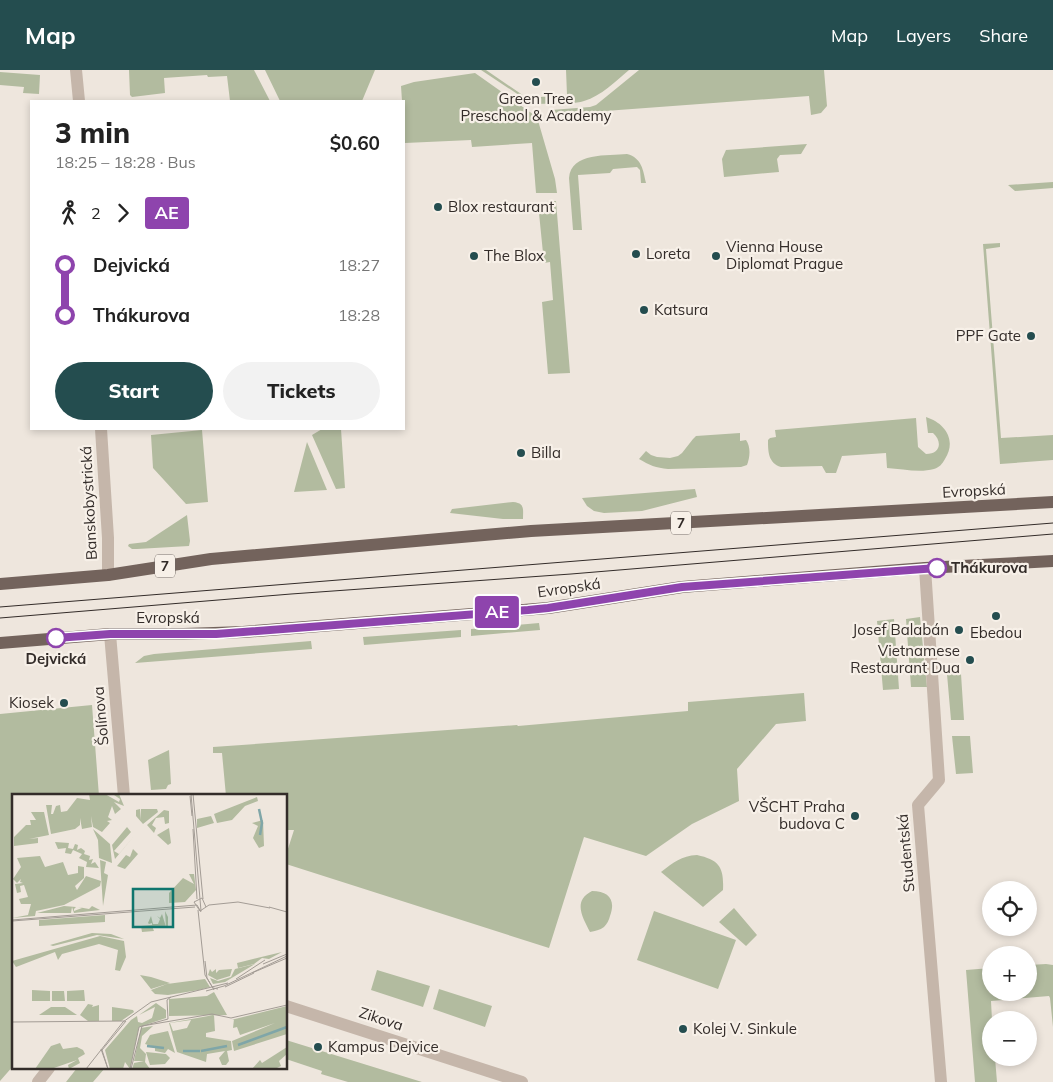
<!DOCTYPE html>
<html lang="en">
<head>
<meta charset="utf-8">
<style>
	:root { --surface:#fff; --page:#f2f2f2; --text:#222; --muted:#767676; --accent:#244d4f }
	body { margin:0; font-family:Mulish,sans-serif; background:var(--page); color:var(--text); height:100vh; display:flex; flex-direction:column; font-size:19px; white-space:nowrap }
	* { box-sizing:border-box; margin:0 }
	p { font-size:16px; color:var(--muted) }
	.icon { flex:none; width:28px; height:28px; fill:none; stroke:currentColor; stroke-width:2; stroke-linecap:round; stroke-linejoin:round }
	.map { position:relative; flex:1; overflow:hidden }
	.side { position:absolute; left:30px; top:30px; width:375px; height:330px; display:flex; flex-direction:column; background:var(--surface); border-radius:0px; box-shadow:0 2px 8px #0003 }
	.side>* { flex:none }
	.badge { padding:0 10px; border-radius:4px; font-size:18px; line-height:32px }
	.controls { position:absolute; left:982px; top:811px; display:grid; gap:10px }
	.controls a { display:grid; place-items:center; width:55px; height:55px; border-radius:50%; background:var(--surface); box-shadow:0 2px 8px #0003; font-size:25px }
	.map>.badge { position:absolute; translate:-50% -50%; box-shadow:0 0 0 2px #fff }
	.legs { display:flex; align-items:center; gap:8px; height:55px; padding:0 25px; font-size:16px }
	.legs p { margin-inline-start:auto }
	.headline { display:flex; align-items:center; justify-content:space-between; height:85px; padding:0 25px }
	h1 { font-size:28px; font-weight:800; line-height:38px }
	.primary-button { display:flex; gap:10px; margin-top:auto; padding:10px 25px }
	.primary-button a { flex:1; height:58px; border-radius:30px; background:var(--accent); color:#fff; font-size:20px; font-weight:800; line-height:58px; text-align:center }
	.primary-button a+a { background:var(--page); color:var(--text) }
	ul { padding:0 25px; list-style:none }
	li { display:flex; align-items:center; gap:18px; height:50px; font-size:19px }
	li i { display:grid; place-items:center; width:8px; height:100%; margin:0 6px; background:currentColor }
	li i::after { content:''; width:12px; height:12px; margin:-6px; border:4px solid; border-radius:50%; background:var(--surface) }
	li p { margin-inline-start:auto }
	li:first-child i { background:linear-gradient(#0000 50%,currentColor 0) }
	li:last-child i { background:linear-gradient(currentColor 50%,#0000 0) }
	header { display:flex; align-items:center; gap:30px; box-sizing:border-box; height:70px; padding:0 25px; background:var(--accent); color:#fff }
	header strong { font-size:24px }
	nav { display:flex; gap:28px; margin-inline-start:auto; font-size:18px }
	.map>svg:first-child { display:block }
	.green { fill:#b2bb9f }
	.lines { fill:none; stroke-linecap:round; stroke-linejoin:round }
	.street { stroke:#c5b6aa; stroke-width:12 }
	.primary { stroke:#73635c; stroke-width:12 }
	.tram { stroke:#332c29; stroke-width:1 }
	.line-1-casing { stroke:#fff; stroke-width:11 }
	.line-1 { stroke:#8e44ad; stroke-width:8 }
	.poi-dot { fill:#244d4f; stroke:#f7f0e8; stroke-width:2 }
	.stop-1-dot { fill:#fff; stroke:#8e44ad; stroke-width:2.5 }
	.labels { text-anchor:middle; stroke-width:4.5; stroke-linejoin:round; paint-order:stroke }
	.shield { fill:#f7f0e8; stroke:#6e6762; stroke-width:1 }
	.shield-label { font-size:14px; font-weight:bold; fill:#332c29 }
	.poi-label { font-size:15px; fill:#332c29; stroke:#f7f0e8; text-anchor:start }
	.street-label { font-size:15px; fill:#332c29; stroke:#f7f0e8 }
	.stop-label { font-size:15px; font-weight:bold; fill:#332c29; stroke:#f7f0e8; text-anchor:start }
	.inset-river { fill:none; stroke:#7fa6a8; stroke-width:2.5 }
	.inset-road { fill:none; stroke:#a39c95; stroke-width:1 }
	.view { fill:#0f766e; fill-opacity:0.15; stroke:#0f766e; stroke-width:2.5 }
	.inset-edge { fill:none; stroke:#332c29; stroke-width:2.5 }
</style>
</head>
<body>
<header>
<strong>Map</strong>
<nav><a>Map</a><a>Layers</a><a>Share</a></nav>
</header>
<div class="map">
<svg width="1053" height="1012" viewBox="0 0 1053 1012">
	<rect width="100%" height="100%" fill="#eee6dd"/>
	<path class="green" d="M129,0H254L270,31H230L227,6L208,7L207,5L164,8L165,23L132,27L130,25Z
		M265,0H375L362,31H280Z
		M481,0H486L527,28L567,25L566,0H629C616,11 601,26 584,31C571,35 552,33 537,34L531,33Z
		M639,0H824L827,36L821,43L811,45L809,26L551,45V40L590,37L596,35Z
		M0,2L40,5L39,24L23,23L24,17L0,15Z
		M475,3L537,47L555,109L557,123H536L532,73L472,77L471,70L405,73L404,31H402L401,16L414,12Z
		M807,74L801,84L780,85L777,89L779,102L724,107L722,89L726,80Z
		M627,84C642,88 643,100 646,113H641L640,100L637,97L613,99L610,103L578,105L582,160H573L569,108C571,82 608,86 627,84Z
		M1053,112V118L1015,121L1008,115Z
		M556,131L570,303L548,304L542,232L553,230L550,192L544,193L538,133Z
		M1000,173V177L986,179L1001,368L1053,365V390L1000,394L983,174Z
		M926,347C945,353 957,370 945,389C942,394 940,397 934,399C920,403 902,399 887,398L886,383L842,386L836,403H826L822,396L781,397C768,393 768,381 768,370L770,368L776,367L775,360L916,348L918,377L926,384C940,384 943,372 933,363H928Z
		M322,359H341L345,418L336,419L312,365Z
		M202,360L208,432L186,434L153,398L151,365Z
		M740,363V371L746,370C751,377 750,387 747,395L741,397L668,399C656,398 649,395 639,389L646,381L651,385L657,387L670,388L678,386L682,383L693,369L696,366Z
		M307,372L327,420L294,422Z
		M695,419L697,427L642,441L604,443L594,441L587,436L582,428Z
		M513,432C525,433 523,439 523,449H503L450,443L452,439Z
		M187,445L190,471L189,476L137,479H132L128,476L129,474L146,472Z
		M920,547L927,617H911L906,549Z
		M894,549L899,619L883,620L877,551Z
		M539,553L540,560L471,566V559Z
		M461,560V567L364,575L363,567Z
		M311,571L312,579L135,593L144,586L154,584Z
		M947,604H961L964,650H951Z
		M804,623L806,651L776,654L737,699L739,731L692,754L646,786L584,767L549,878L286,794V785L294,760H286V726H226L222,683H213V677L517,655L518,656L688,641V632Z
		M92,635L99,726H14V995L0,1011V644Z
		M952,666H970L973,703L956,704Z
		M169,680L171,714L168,715L166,719L151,720L148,690Z
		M697,785C720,790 724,798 723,820L703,837L661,802C674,792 681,786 697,785Z
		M592,821C609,821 616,830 610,846C609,850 607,854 604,857C600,860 595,861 590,862C583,848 572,831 592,821Z
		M734,838L757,865L746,876L719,852Z
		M654,841L736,870L718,919L637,890Z
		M1046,894L1053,895V957L1050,928L1049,926L991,931L992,950H991V988H995L997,1012H975L966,900L991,898V922H1029V895Z
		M377,900L430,916L423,937L371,920Z
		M439,919L492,936L485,957L433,939Z
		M286,970L422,1012H348L321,1004L322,1001L286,989Z
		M77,998H105L93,1012H66Z"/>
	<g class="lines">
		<path class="street" d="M76,0L79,31
			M101,359L108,468V505
			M925,498L939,710L918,735L941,1012
			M110,564L124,726
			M286,936L522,1012
			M38,1012L49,998"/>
		<path class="primary" d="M0,514L108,505L211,489L531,461L1053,432
			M0,573L110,564H184L243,562L548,538L682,517L925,498L1053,491"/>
		<path class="tram" d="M0,537L1053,453
			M0,548L291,524L571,504L1053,464"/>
	</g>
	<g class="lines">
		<g class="line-1-casing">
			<path id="line-1" d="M56,568L110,564H216L243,562L528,540L548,538L682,517L937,498"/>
		</g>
		<use href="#line-1" class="line-1"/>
	</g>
	<g class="poi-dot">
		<circle cx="536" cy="12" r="5"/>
		<circle cx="438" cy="137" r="5"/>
		<circle cx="636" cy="184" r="5"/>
		<circle cx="474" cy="186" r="5"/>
		<circle cx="716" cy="186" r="5"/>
		<circle cx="644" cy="240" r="5"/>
		<circle cx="1031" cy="266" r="5"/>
		<circle cx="521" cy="383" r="5"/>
		<circle cx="996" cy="546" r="5"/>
		<circle cx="959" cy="560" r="5"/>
		<circle cx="970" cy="590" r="5"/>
		<circle cx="64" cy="633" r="5"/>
		<circle cx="855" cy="746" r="5"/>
		<circle cx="683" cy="959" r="5"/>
		<circle cx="318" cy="977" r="5"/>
	</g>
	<g class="stop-1-dot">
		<circle cx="937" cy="498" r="9"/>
		<circle cx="56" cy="568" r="9"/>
	</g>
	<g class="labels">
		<g class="shield">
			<rect x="671" y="441.5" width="20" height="23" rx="4"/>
			<rect x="155" y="484.5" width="20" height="23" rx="4"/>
		</g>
		<g class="shield-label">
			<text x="681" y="458">7</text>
			<text x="165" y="501">7</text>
		</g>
		<g class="poi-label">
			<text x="536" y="34" text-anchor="middle">Green Tree<tspan x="536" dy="17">Preschool &amp; Academy</tspan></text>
			<text x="448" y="142">Blox restaurant</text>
			<text x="726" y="182">Vienna House<tspan x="726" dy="17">Diplomat Prague</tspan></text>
			<text x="646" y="189">Loreta</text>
			<text x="484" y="191">The Blox</text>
			<text x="654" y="245">Katsura</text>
			<text x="1021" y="271" text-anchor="end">PPF Gate</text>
			<text x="531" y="388">Billa</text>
			<text x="949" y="565" text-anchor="end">Josef Balabán</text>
			<text x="996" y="568" text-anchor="middle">Ebedou</text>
			<text x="960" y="586" text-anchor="end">Vietnamese<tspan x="960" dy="17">Restaurant Dua</tspan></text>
			<text x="54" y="638" text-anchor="end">Kiosek</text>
			<text x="845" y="742" text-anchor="end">VŠCHT Praha<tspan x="845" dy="17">budova C</tspan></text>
			<text x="693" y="964">Kolej V. Sinkule</text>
			<text x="328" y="982">Kampus Dejvice</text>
		</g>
		<g class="street-label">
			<text transform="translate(974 421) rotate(-3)" y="5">Evropská</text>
			<text transform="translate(89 433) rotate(-93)" y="5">Banskobystrická</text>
			<text transform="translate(569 518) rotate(-8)" y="5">Evropská</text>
			<text x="168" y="553">Evropská</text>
			<text transform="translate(101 646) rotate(-95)" y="5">Šolínova</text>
			<text transform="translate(906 783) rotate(-95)" y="5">Studentská</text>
			<text transform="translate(381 949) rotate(18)" y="5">Zikova</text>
		</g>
		<g class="stop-label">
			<text x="951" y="503">Thákurova</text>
			<text x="56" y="594" text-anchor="middle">Dejvická</text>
		</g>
	</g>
	<g transform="translate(12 724)">
		<rect width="275" height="275" fill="#eee6dd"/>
		<path d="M77,0H93L107,8L108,5L102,1L107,0L112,12L102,8L109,15L103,20L100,12L96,23L100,26L95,27L98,29L90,38L81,33L79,22L80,33L70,35L68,24V31L63,35L39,40L34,11H40L39,20H41L44,12L48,11L49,18L55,17L65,4L78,6ZM245,3L246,7L233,12L220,26L205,29L202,20ZM128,15L129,26V15H145L146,18L131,30L124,22V16ZM152,16L157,17V29L153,30L152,23L144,24L140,31L144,34L142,39L135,31ZM19,18H32L37,41L17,45L26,44V49L2,52V43L14,31H19L18,26H24ZM199,22L202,29L185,34V25ZM251,26L252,52L247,54L241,44L246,32L240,29ZM115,33L119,38L102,57L107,60L122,42L103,65L100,51ZM157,34L159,49L156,51L145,41ZM81,35L98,50L100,69L87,64L86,46ZM43,48L57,49L56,54L61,55L63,50L66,51L65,56L69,54L73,57L72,60L78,62L77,66L81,65L79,70L83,68L87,74L74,73L75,68L67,64L70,60L61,56L59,60L53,59L54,54L46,55ZM121,55L126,60L113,75L105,72L114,61L118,63ZM28,62L33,73L51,68L56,81L66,79V72L72,73V84L63,92L65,96L74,82L89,87L88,92L52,111L24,117L23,122L0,124L16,121L19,110H9L7,105L16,103L12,91L8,92L9,98L5,99L3,90L11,89L8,88L9,85L5,89L1,85L9,73L5,64ZM88,66L94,68L92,79L96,81L91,112ZM177,80H182L184,96L173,108L157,109V99L171,84L182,90ZM52,112L64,113L62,115V117L70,114L66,113L77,115L80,112L88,116L62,119L60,113L59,119H25ZM153,117L156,123V133L140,132L142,137L130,138L129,132L140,131V129L137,130L136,129L139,122L141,130H146L148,125L145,122L148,124L150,120L154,133ZM93,121V128L27,132V126ZM80,139L99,140L112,145L85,141L41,152L38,151ZM88,142L112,147L114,163L108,177L103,176L106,156L87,150L50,160L46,166L43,158L4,173L0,167ZM270,158L257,165L250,164L242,170L226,174L225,169ZM243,170L213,188L201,190L198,184L206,187L219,183L223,175ZM198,175L200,178L204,175V179L207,176L220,175L218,182L205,186L196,181ZM128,181L139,183L158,189L139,195ZM193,185L198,193L187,196L156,201L143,200L139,196L155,190ZM20,196L38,197V207H20ZM72,196L73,207H55V197ZM40,197H52L53,207H40ZM202,198L215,221L157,222V205L195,202ZM144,209L154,216V224L127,233L118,275L113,268L111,275H98L93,256L119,226L125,222L126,228L130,229L140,224L143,213L127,221ZM76,210L81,211L80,213L87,211V227H76L68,221ZM275,212V240L222,257L220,247L263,229L228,241L225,233L221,234L222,225L219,226ZM39,213H53L65,221H27ZM100,213L121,216L122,218L109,227H100ZM202,221L203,237L194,239V243L219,247L220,256L215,257L217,267L214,271H210L207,264L213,257L195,260L194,268L165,258L157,229ZM179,226L175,234L161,237L158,229ZM141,232L130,242L128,254L134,260L133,268L138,275H120L122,269L132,267H122L129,234ZM156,237L163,259L156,255L153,259L143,257V253L133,250L138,241ZM48,249L51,255L65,253L71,256L73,260L66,264L68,269L57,275L56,271L65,266L39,275H23L39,252ZM275,253V260L267,267L269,272L265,274L240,275L248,266L250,269ZM134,258L154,260L158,264L153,270L138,271Z" fill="#b2bb9f" fill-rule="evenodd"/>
		<path class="inset-river" d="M247,15L250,29L248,41M226,251L275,233M135,252L152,254M171,257H188M189,257L215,252"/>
		<path class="inset-road" d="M179,0L189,117M181,0L191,105M178,2L180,22M181,35L185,105M194,113L190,104L182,108L188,117L197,111L226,108L258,114M257,113L275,118M186,116L193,181L202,196M0,126L185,111L189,118M0,127L183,113M193,167L195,184L201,194L206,195M251,170L275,160M240,179L275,164M224,185L253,166M213,193L242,179M194,197L212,192L275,162M0,228L113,227M89,255L96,275M74,275L111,228L139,208L216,189M96,275L90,256L114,227M118,275L127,233L156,225L155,206L159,203M119,275L130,232L200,220L219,224L275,211"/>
		<path class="view" d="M121,95H161V133H121Z"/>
		<rect width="275" height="275" class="inset-edge"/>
	</g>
</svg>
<div class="controls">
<a><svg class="icon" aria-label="locate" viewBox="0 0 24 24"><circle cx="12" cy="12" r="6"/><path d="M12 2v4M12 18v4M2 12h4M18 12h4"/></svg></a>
<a>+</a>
<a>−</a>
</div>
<b class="badge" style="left:497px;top:542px;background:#8e44ad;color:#fff">AE</b>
<section class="side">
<div class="headline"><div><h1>3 min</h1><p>18:25 – 18:28 · Bus</p></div><b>$0.60</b></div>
<div class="legs"><svg class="icon" aria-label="walk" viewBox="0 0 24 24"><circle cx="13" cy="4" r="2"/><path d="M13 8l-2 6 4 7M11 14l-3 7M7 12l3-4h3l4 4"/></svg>2<svg class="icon" aria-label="forward" viewBox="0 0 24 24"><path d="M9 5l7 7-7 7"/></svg><b class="badge" style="background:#8e44ad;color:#fff">AE</b></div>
<ul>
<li><i style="color:#8e44ad"></i><b>Dejvická</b><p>18:27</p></li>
<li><i style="color:#8e44ad"></i><b>Thákurova</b><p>18:28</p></li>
</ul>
<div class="primary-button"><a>Start</a><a>Tickets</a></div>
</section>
</div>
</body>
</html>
